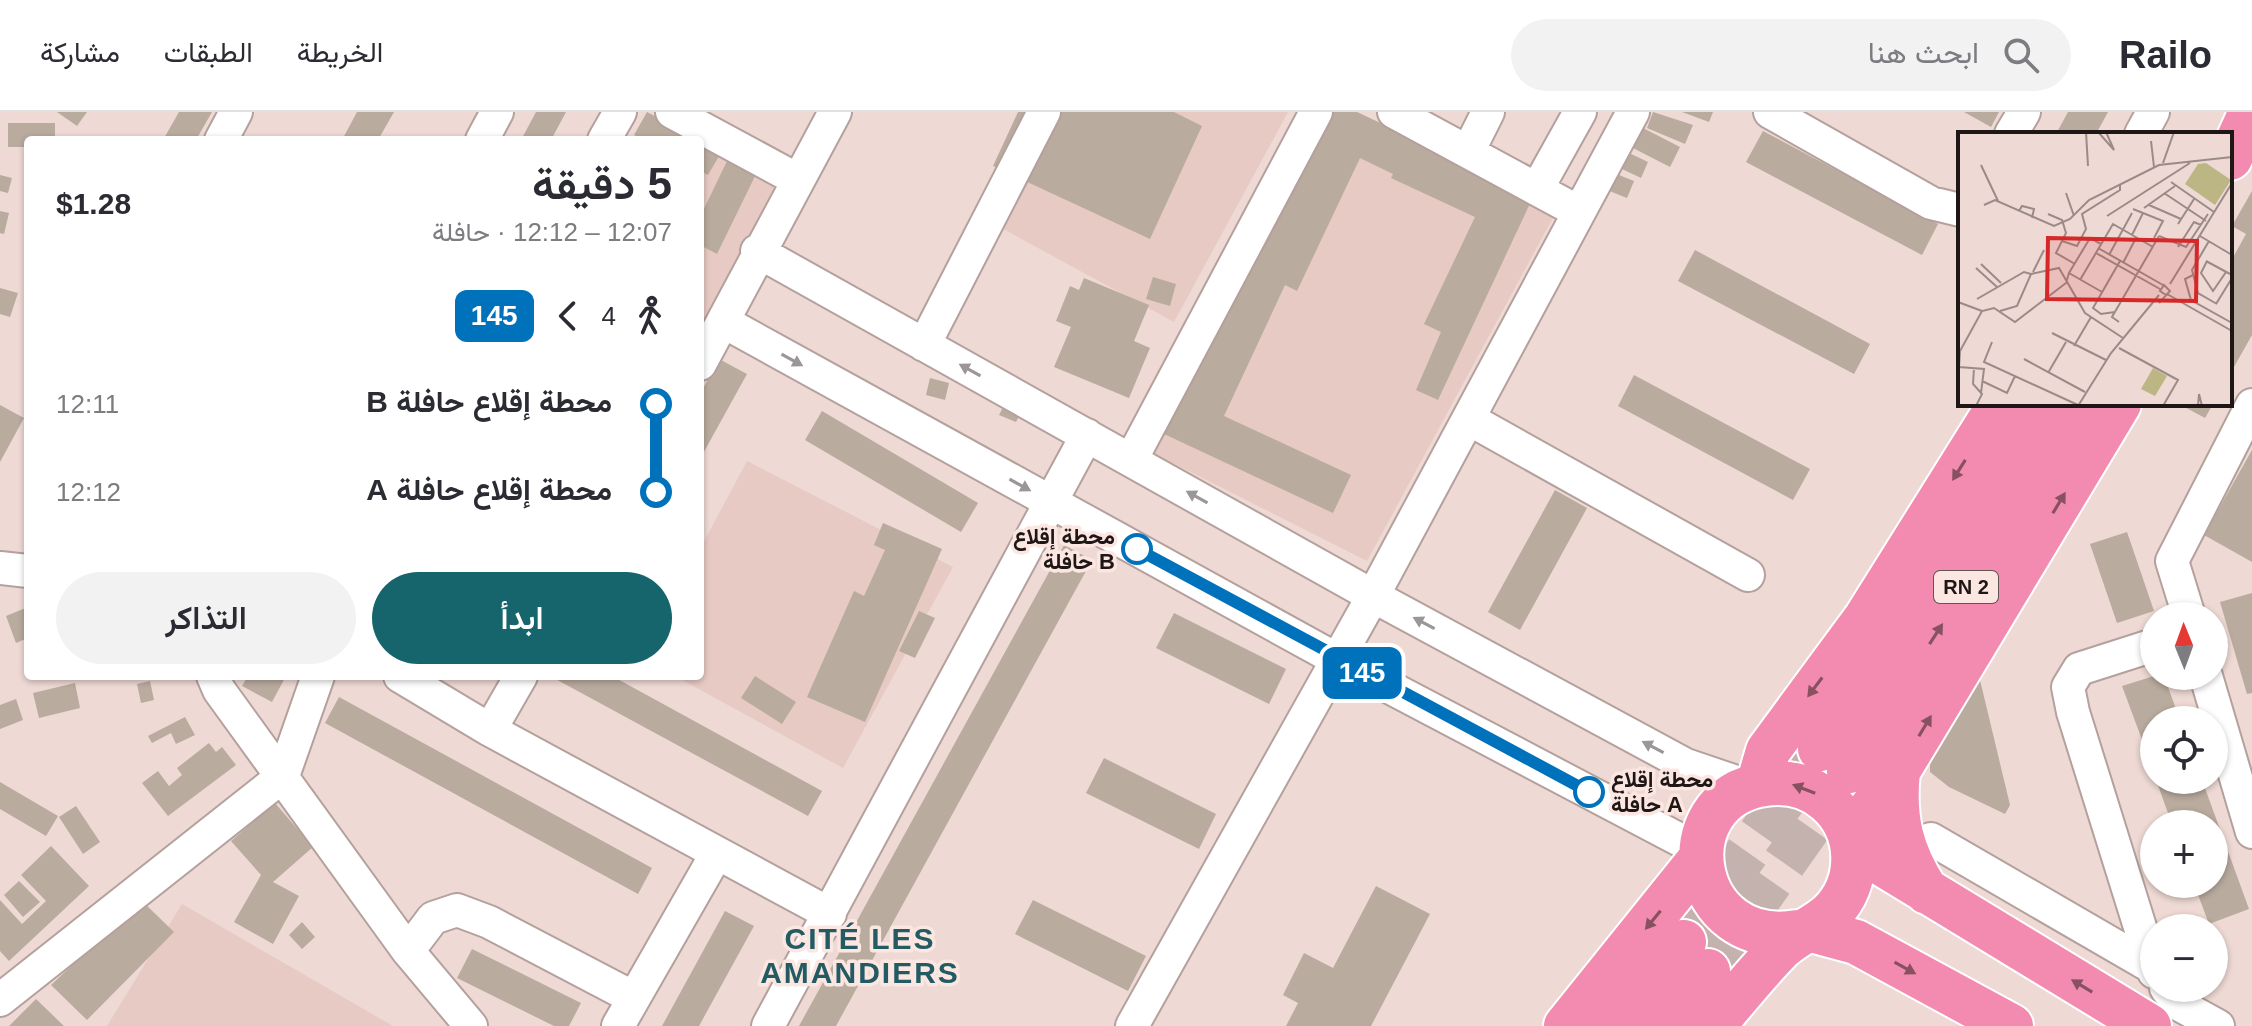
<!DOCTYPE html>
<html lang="ar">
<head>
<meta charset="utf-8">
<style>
	:root { --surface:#fff; --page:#f2f2f3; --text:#2b2b33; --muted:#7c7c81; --line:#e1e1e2; --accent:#16646c }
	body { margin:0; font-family:Helvetica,Vazirmatn,sans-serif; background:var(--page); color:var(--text); direction:rtl; height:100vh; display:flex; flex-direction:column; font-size:30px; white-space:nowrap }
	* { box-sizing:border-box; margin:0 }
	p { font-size:26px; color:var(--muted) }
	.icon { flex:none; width:44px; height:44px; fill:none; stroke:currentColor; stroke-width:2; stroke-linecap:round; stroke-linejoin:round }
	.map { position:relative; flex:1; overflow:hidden; direction:ltr }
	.details { position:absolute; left:24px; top:24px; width:680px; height:544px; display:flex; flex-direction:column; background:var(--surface); border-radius:8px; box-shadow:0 2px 6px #0004; direction:rtl }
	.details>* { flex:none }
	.badge { padding:0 16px; border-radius:12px; font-size:28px; line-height:52px }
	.needle { width:52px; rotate:359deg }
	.tools { position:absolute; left:2140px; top:490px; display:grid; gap:16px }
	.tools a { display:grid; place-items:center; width:88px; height:88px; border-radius:50%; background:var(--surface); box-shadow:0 2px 6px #0004; font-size:40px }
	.map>.badge { position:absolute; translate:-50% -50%; box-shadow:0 0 0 4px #fff }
	.legs { display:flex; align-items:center; gap:12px; height:88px; padding:0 32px; font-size:26px }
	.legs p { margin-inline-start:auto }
	.headline { display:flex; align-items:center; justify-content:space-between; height:136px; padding:0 32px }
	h1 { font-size:44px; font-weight:600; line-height:60px }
	.cta { display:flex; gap:16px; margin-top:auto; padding:16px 32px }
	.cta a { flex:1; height:92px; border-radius:48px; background:var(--accent); color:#fff; font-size:32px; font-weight:600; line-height:92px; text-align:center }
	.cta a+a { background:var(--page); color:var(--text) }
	ul { padding:0 32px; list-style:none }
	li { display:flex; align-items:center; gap:28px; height:88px; font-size:30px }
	li i { display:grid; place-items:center; width:12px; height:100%; margin:0 10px; background:currentColor }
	li i::after { content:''; width:20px; height:20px; margin:-10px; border:6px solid; border-radius:50%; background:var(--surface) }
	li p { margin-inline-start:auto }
	li:first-child i { background:linear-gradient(#0000 50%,currentColor 0) }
	li:last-child i { background:linear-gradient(currentColor 50%,#0000 0) }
	header { display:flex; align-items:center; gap:48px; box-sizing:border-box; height:112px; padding:0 40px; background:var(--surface); border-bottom:2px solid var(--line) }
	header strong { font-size:38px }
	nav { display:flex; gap:44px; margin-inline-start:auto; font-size:28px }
	.search { width:560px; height:72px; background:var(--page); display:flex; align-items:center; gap:20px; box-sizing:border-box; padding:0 28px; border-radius:44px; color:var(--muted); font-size:30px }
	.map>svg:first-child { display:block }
	.built { fill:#e7cac3 }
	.building { fill:#b9ab9e }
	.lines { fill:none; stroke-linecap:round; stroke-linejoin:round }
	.highway-tunnel { stroke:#c4b2ae; stroke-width:44; stroke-dasharray:44 22; stroke-linecap:butt }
	.minor-casing { stroke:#b4a09c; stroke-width:36 }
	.highway-casing { stroke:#fff; stroke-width:48 }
	.minor { stroke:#fff; stroke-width:32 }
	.highway { stroke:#f28baf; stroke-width:44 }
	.oneway { fill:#9a9796 }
	.oneway2 { fill:#885162 }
	.line-1-casing { stroke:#fff; stroke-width:18 }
	.line-1 { stroke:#0072bc; stroke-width:12 }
	.stop-1-dot { fill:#fff; stroke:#0072bc; stroke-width:4 }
	.labels { text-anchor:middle; stroke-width:7; stroke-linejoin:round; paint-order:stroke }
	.shield { fill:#fbe6e1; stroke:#605553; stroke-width:2 }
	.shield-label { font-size:20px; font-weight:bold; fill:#1e1716 }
	.stop-label { font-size:22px; font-weight:bold; fill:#1e1716; stroke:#fbe6e1; text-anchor:end }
	.district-label { font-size:30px; font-weight:bold; letter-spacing:2px; fill:#225b62; stroke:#fbe6e1 }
	.inset-road { fill:none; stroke:#9b8b88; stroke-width:2 }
	.view { fill:#d62828; fill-opacity:0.15; stroke:#d62828; stroke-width:4 }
	.inset-edge { fill:none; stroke:#1e1716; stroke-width:4 }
</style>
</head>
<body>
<header>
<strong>Railo</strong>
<div class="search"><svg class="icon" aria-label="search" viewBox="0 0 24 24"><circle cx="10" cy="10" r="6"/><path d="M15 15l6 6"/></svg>ابحث هنا</div>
<nav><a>الخريطة</a><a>الطبقات</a><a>مشاركة</a></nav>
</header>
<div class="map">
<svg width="2252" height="914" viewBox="0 0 2252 914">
	<rect width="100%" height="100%" fill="#eed9d4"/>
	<path class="built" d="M1053,0H1288L1174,210L994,112Z
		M1334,0L1555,102L1367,449L1153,341Z
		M700,30L782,74L700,222Z
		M747,349L953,455L843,656L675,564H700V437Z
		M182,792L393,914H107Z"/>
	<path class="building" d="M57,0H87L77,14Z
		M179,0H212L196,28H163Z
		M357,0H394L378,28H342Z
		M536,0H566L551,28H521Z
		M647,0L722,39L708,63L700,59V28H644L634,23Z
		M1018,0H1174L1202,14L1150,127L993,54Z
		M1326,0H1357L1534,83L1438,288L1416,278L1441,220L1424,212L1475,105L1391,66L1393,62L1360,46L1297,179L1285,173L1224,304L1351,363L1333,401L1162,321Z
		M1653,0L1693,13L1685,32L1647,16Z
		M1682,0H1713L1709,10Z
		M1964,0H1999L1991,15Z
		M2068,0H2108L2096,22H2056Z
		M8,11H55V28H28V35H8Z
		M1643,16L1680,35L1670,55L1633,36Z
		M1763,19L1938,112L1922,143L1746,50Z
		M1629,41L1648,50L1641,66L1622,57Z
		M729,45L758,58L717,142L700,133V105Z
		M1609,59L1634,69L1627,86L1602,76Z
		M0,63L12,66L8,81L0,79Z
		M2252,79V223L2230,262V151L2246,122L2232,114Z
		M0,99L9,101L4,122L0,121Z
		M1695,138L1870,232L1854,262L1678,169Z
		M1153,165L1176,172L1170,194L1146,187Z
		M1084,166L1149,193L1134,229L1150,236L1129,286L1054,255L1071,215L1056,209L1070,174L1079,178Z
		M0,176L18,181L10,205L0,202Z
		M719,247L747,262L700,347V282Z
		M1634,263L1810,357L1793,388L1618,294Z
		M930,266L949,271L945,288L926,283Z
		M1005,291L1022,298L1016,310L999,303Z
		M2179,292H2213L2205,306Z
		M0,293L24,306L0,350Z
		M822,299L978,391L961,420L805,328Z
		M2252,338V450L2204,423Z
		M1555,378L1587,396L1520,518L1488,500Z
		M883,411L942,437L865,610L807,585L854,479L864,484L885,438L874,433Z
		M2127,420L2154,499L2117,511L2090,432Z
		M1064,433L1092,448L836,914H799Z
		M2252,481V581L2247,582L2220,490Z
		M28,495V526L16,531L6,504Z
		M919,499L935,506L915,546L899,539Z
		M1174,501L1286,557L1269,592L1156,536Z
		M248,564H286L272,590L242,574Z
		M550,564H612L822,679L808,704Z
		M755,564L796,590L782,612L741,586Z
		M2154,564H2164L2180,608H2154V660L2122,574Z
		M1970,567L1980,568L2010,693L2005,702L1949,675L1930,660V632Z
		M150,569L154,588L141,591L137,572Z
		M75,571L80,596L39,606L33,581Z
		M339,585L652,756L638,782L325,611Z
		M16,587L23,608L0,617V593Z
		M185,605L195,623L176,632L171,621L152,631L148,624Z
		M209,631L216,640L222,635L236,653L168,704L142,671L158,659L169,674L182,663L177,656Z
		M1104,646L1216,702L1199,737L1086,681Z
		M2156,668H2202L2249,797L2209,812L2194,772H2214V712H2172Z
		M0,670L58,704L46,724L0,697Z
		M275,691L313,735L273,770L299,784L273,832L234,810L261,763L231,729Z
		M76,694L100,730L83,742L59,705Z
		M51,734L89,774L9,849L0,839V788L22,812L46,789L21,763Z
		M19,769L40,790L23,805L4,783Z
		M1376,774L1430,802L1371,914H1286L1298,891L1283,883L1304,841L1333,856Z
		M141,788L174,820L87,908L51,873Z
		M1033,788L1146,844L1128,879L1015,822Z
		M725,799L754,814L699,914H662Z
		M302,810L315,825L302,837L289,823Z
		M472,837L581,891L569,914H554L457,866Z
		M36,887L64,914H9Z"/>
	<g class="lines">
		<path class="highway-tunnel" d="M1684,830L1814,645
			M1708,859L1849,659"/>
		<g class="minor-casing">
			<path id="minor" d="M672,0L798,68
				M1394,0L1577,99
				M1770,0L1931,91L1960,98
				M2011,22L2024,0
				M2141,22L2153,0
				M221,28L236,0
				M482,28L497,0
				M604,28L620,0
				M1468,40L1488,0
				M1537,77L1580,0
				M757,139L1373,484L1686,653L1751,675
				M724,210L1336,547L1701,739
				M924,233L1044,0
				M700,252L835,0
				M1469,307L1748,463
				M1131,348L1316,0
				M0,456L28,459
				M2189,504L2172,449L2252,293
				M2154,533L2079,557L2068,575L2073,600L2154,860
				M213,564L219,578L408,839L471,914
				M400,564L490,618L830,802
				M2206,564L2252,720
				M490,618L521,564
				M1931,727L2150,854
				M408,839L433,806L457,798L489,810L634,886
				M2166,876L2178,892L2218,914
				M0,888L283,664L318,564
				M618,914L717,741
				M768,914L1087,323
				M1132,914L1373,484L1633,0"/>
		</g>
		<g class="highway-casing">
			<path id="highway" d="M2230,46L2251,0
				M1820,637L2039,292
				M1849,659L2082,292
				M1898,659C1893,706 1901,740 1927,780
				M1758,673L1768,639L1866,506L2000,292
				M1851,725L1898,659L2119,292
				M1853,734L2149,914
				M1808,817L1856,830L2011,914
				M1566,914L1701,746
				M1616,914L1684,830
				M1665,914L1708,859
				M1713,914C1735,888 1756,861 1781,836C1796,822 1814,816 1830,802C1862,771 1861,718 1827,689C1810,674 1787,669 1765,672C1665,686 1688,839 1798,820"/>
		</g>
		<use href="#minor" class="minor"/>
		<use href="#highway" class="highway"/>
	</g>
	<defs><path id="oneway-solid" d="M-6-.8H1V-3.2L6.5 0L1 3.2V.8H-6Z" transform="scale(2)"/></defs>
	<g class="oneway">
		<use href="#oneway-solid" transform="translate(792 248) rotate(29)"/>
		<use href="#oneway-solid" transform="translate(970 258) rotate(-151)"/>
		<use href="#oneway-solid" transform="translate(1020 373) rotate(29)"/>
		<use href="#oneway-solid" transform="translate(1197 385) rotate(-151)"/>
		<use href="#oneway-solid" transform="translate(1424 511) rotate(-152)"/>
		<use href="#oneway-solid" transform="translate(1653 635) rotate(-152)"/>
	</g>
	<g class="oneway2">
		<use href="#oneway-solid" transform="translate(1959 358) rotate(122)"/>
		<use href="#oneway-solid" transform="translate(2059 391) rotate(-59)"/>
		<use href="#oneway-solid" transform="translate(1936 522) rotate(-57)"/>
		<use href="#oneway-solid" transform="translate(1815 575) rotate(127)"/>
		<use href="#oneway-solid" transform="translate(1925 614) rotate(-59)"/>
		<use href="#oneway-solid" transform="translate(1804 677) rotate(-159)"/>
		<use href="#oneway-solid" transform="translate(1653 808) rotate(129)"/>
		<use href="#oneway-solid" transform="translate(1905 856) rotate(29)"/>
		<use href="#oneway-solid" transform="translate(2082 874) rotate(-149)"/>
	</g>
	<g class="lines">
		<g class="line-1-casing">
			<path id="line-1" d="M1137,437L1589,680"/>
		</g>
		<use href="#line-1" class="line-1"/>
	</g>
	<g class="stop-1-dot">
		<circle cx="1137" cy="437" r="14"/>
		<circle cx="1589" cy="680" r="14"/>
	</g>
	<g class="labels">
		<rect class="shield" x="1934" y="459" width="64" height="32" rx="6"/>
		<g class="shield-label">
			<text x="1966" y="482">RN 2</text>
		</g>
		<g class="stop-label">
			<text x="1115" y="432">محطة إقلاع<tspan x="1115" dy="25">حافلة B</tspan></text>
			<text x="1611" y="675" text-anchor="start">محطة إقلاع<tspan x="1611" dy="25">حافلة A</tspan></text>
		</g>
		<g class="district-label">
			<text x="860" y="837">CITÉ LES<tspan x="860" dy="34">AMANDIERS</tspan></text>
		</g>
	</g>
	<g transform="translate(1958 20)">
		<rect width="274" height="274" fill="#eed9d4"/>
		<path d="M248,31L273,48L257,73L227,52L240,32ZM195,236L209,244L197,264L183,257Z" fill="#bcb685"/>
		<path class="inset-road" d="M128,0L130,34M141,1L156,18L148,0M193,9L196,35M205,31L216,0M23,33L40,69M213,50L256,80M108,61L116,84M206,61L248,89M26,73L37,68L96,94L112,87L131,68L201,33L274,25M191,73L223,87M186,76L217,54M175,77L205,89L196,106M61,79L64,74L76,77L74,86M90,82L104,88L108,101L98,121L117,132M149,84L232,31M220,92L236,67M174,103L185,81M201,104L228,115L250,82M242,104L274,123M104,109L119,114L128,97L124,82L162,58V53M251,109L234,138L240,161L259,172M143,112L132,106L111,141L144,160M220,115L236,90L243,93M140,116L205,153M138,121L202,157M151,123L174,81M248,129L272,142M249,129L243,141L255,159L268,140M165,131L178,106M23,132L43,151M18,136L39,155M75,140L86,118M235,143L227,147L233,168L274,191M122,148L155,92L195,115M212,152L274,51M209,162L274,199M19,167L66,140L73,142M0,170L24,179M201,171L212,159L206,153L202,159L208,163M258,172L274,146M42,179L59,174L73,142L101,136L127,181L165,206M157,180L143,182L135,176L162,129M161,190L154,185L201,104M94,201L148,228M34,210L26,230L120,273M116,214L133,185M161,216L220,248L205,274M66,227L127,260M1,235L26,237L23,261M16,236L15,252L24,262L18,274M90,241L108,210M24,249L49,261L57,244M0,253L2,219L24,179L36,176L57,190L108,151L111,141M120,274L153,221L201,163M240,274L241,262L244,274"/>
		<path class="view" d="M90,106L239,109L238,169L89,167Z"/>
		<rect width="274" height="274" class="inset-edge"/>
	</g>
</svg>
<div class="tools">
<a><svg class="needle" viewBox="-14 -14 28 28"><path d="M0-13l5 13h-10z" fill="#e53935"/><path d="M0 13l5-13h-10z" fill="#7c7c81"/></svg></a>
<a><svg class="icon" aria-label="locate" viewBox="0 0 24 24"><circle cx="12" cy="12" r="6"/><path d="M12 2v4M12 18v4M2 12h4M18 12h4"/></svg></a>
<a>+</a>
<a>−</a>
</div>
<b class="badge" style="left:1362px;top:561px;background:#0072bc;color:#fff">145</b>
<section class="details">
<div class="headline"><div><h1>5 دقيقة</h1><p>12:07 – 12:12 · حافلة</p></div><b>$1.28</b></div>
<div class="legs"><svg class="icon" aria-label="walk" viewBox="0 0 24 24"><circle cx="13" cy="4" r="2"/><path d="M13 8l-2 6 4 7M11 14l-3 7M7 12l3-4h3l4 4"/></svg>4<svg class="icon" aria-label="back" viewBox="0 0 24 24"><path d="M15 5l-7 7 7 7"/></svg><b class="badge" style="background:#0072bc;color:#fff">145</b></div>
<ul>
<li><i style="color:#0072bc"></i><b>محطة إقلاع حافلة B</b><p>12:11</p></li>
<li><i style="color:#0072bc"></i><b>محطة إقلاع حافلة A</b><p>12:12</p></li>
</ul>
<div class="cta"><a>ابدأ</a><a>التذاكر</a></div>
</section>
</div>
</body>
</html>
